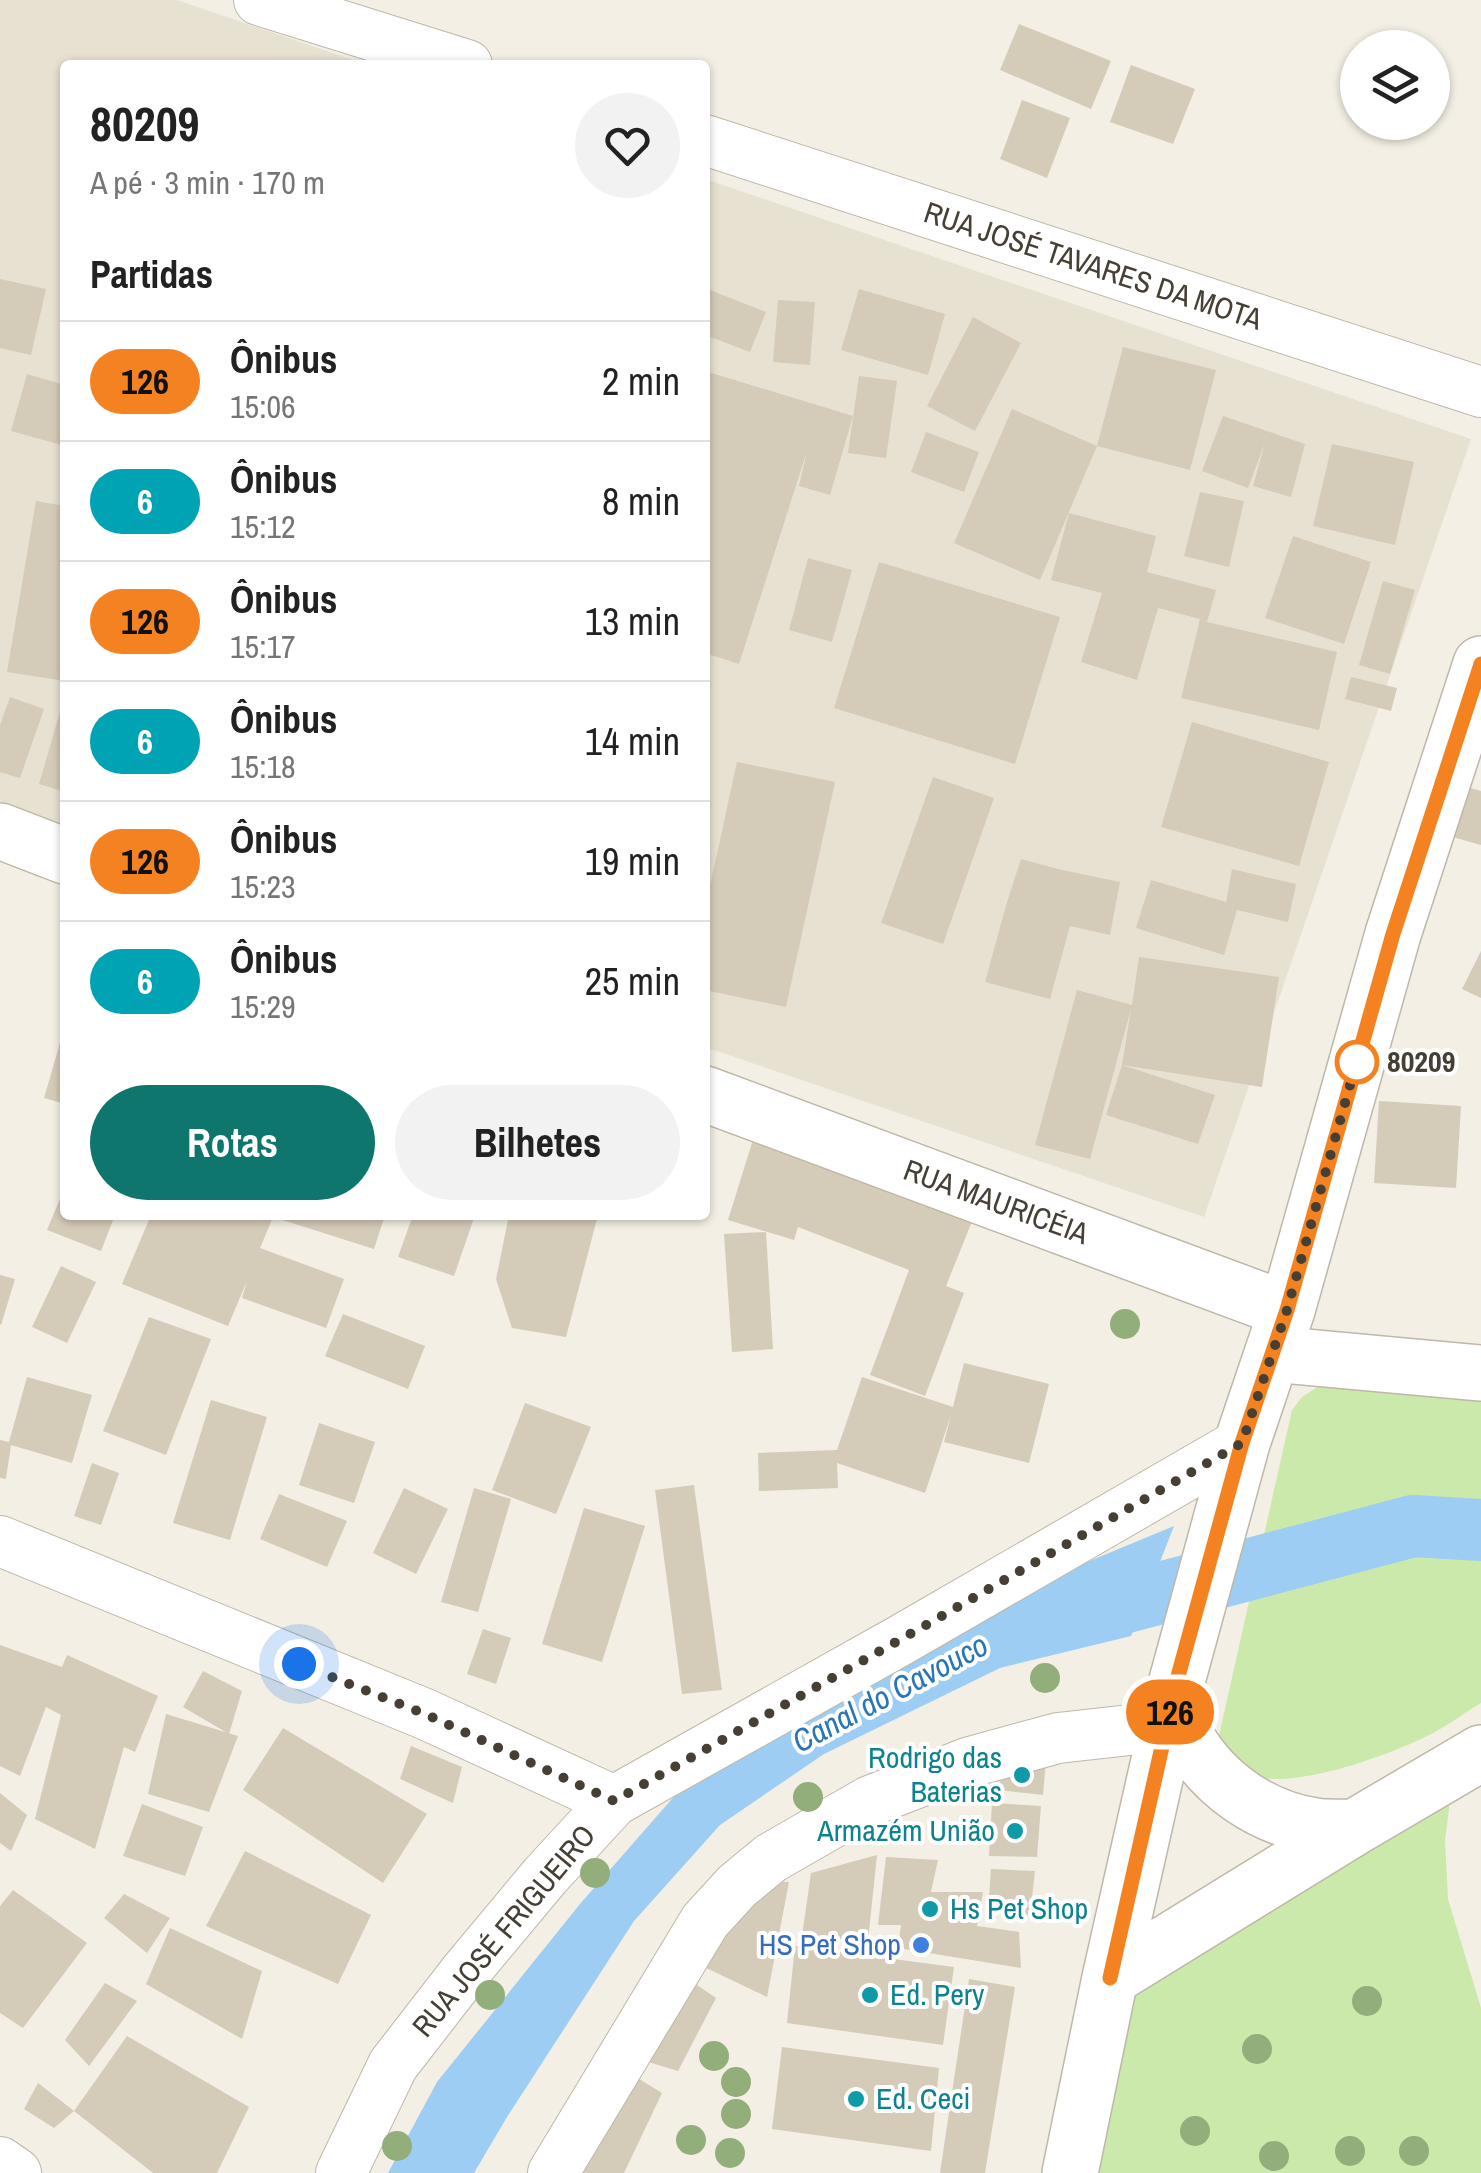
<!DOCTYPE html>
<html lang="pt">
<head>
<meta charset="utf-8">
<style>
	:root { --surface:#fff; --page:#f2f2f2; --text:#222; --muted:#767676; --line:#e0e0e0; --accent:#0f766e }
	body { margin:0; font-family:"Archivo Narrow",sans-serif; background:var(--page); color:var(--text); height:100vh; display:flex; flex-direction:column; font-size:38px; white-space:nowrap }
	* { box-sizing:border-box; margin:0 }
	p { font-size:32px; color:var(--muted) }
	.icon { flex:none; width:55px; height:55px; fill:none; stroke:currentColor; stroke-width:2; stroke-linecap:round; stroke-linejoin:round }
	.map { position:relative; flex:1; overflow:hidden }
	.drawer { position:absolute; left:60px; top:60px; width:650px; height:1160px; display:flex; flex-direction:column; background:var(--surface); border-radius:10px; box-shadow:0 2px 8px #0004 }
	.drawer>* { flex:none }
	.badge { padding:0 20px; border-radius:32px; font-size:35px; line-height:65px }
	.buttons { position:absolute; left:1340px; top:30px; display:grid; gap:20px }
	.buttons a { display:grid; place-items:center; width:110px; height:110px; border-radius:50%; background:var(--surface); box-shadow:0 2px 8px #0004; font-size:50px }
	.you { position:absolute; width:50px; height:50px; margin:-25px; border:8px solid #fff; border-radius:50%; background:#1a73e8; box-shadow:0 0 0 15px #1a73e833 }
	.map>.badge { position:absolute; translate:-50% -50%; box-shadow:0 0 0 5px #fff }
	h2 { padding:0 30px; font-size:38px; line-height:90px }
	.round { display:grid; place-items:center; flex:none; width:105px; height:105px; border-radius:52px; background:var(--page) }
	.head { display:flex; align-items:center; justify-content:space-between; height:170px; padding:0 30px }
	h1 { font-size:48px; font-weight:700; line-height:75px }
	.cta { display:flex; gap:20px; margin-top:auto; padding:20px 30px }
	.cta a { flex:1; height:115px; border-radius:60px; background:var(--accent); color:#fff; font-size:40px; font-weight:700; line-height:115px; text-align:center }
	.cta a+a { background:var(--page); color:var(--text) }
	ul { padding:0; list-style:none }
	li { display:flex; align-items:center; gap:30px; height:120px; padding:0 30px; border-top:2px solid var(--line) }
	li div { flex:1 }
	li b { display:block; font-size:38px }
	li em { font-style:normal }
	li .badge { min-width:110px; font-weight:700; text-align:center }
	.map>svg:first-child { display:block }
	.residential { fill:#e7e1d2 }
	.green { fill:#cbe9ab }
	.water { fill:#9dcdf3 }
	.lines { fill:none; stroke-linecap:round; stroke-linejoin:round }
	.canal { stroke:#9dcdf3; stroke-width:62 }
	.building { fill:#d5cbb9 }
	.minor-casing { stroke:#bfb7a7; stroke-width:52 }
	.tertiary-casing { stroke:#bfb7a7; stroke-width:58 }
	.minor { stroke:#fff; stroke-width:50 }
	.tertiary { stroke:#fff; stroke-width:55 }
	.tree { fill:#92ae7b }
	.line-casing { stroke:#fff; stroke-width:22 }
	.line { stroke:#f58220; stroke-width:15 }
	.walk { stroke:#453f34; stroke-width:10; stroke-dasharray:0 18 }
	.stop-dot { fill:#fff; stroke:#f58220; stroke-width:5 }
	.culture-dot { fill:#0f9aa8; stroke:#fff; stroke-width:4 }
	.shop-dot { fill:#3f7fe0; stroke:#fff; stroke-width:4 }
	.labels { text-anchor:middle; stroke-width:8; stroke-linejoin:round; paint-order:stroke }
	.street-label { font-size:30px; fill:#453f34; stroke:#fff }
	.stop-label { font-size:30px; font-weight:bold; fill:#453f34; stroke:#fff; text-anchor:start }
	.culture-label { font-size:30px; fill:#0d838f; stroke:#fff; text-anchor:start }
	.shop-label { font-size:30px; fill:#366cbe; stroke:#fff; text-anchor:end }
	.water-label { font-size:32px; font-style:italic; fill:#2975b5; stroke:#fff }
</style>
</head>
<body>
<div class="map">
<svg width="1481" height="2173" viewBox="0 0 1481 2173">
	<rect width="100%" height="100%" fill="#f3efe4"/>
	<path class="residential" d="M0,0H177L368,65H65V830L0,807Z
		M705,179L1471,439L1204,1217L705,1047Z"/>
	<path class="green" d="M1325,1382L1481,1387V1703C1466,1712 1451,1723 1435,1732C1396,1753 1289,1793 1248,1774C1237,1769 1226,1750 1218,1740L1292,1410L1302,1397Z
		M1450,1801L1445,1840L1448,1899L1481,2008V2173H1081L1111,2000Z"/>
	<path class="water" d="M1174,1526L1131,1636L1000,1668L824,1754L720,1825L634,1921L507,2117L474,2173H388L437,2082L580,1904L685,1784L962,1614Z"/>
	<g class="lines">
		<path class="canal" d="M1066,1618L1413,1526L1481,1530"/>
	</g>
	<path class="building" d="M1019,24L1111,61L1091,109L1000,70Z
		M1131,65L1195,89L1173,144L1110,122Z
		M1022,100L1070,118L1047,178L1000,159Z
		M0,279L46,289L31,355L0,348Z
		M705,288L766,312L750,352L705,335Z
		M859,289L945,314L928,375L841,350Z
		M778,300L815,302L810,365L773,362Z
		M973,317L1021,343L975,431L927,406Z
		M1123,347L1216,370L1190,470L1097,446Z
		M705,371L853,416L830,495L799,486L807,451L739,664L705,653Z
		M27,374L65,385V446L11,431Z
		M859,376L897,381L886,458L848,453Z
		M1012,409L1097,446L1040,580L954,543Z
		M1223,416L1305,444L1291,497L1253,486L1265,443L1248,488L1202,471Z
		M926,432L979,452L964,492L911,472Z
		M1332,444L1414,462L1395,545L1313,526Z
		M1200,492L1244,501L1229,567L1184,556Z
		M36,501L65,506V681L7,672Z
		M1069,513L1156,536L1147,572L1216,590L1207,622L1337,652L1319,730L1181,698L1200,619L1158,608L1137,680L1081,662L1102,593L1051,580Z
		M1293,536L1371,562L1344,644L1265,618Z
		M808,558L852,570L832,642L789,630Z
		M879,562L1060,617L1015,764L834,708Z
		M1383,581L1415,590L1390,674L1359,665Z
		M1351,677L1397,688L1391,711L1345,699Z
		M10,697L44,709L20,778L0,772V725Z
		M64,698H65V792L39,784Z
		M1192,722L1329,762L1299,866L1161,827Z
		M737,762L835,782L786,1007L705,990V909Z
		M933,777L994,798L943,944L881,923Z
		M1464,786L1481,791V845L1449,836Z
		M1021,859L1062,870L1120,882L1110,935L1070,926L1050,999L985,982L1007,902Z
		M1232,869L1296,884L1288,922L1237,910L1224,955L1136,928L1151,880L1226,902Z
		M1481,951V998L1462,989Z
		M1139,957L1279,977L1262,1087L1122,1065L1131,1009L1090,1159L1035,1145L1077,990L1132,1005Z
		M64,1029H65V1104L44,1098Z
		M1122,1065L1215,1095L1198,1144L1106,1115Z
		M1379,1101L1461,1106L1456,1188L1374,1183Z
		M755,1133L975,1214L946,1286L964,1293L925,1396L870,1375L909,1270L798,1227L794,1240L728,1220Z
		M65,1187V1215H115L101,1251L47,1230Z
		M151,1215H385L374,1249L273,1217L260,1248L344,1279L326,1328L242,1298L247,1281L228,1326L122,1284Z
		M413,1215H475L454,1276L398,1257Z
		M509,1215H598L566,1337L512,1328L496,1279Z
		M766,1232L773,1349L732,1352L724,1234Z
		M61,1266L96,1282L67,1343L32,1327Z
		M0,1275L15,1279L1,1325L0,1324Z
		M343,1314L425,1346L408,1389L325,1356Z
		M149,1317L211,1339L166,1455L103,1431Z
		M964,1363L1049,1384L1029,1463L944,1442L951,1415L925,1493L837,1463L838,1488L759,1491L758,1453L837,1450L862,1377L953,1407Z
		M27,1377L92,1395L72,1463L11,1445L6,1479L0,1478V1440L9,1442Z
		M211,1400L267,1417L230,1540L173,1523Z
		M525,1403L591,1427L556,1514L492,1490Z
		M319,1423L375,1442L354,1503L299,1485Z
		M92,1463L119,1473L101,1525L74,1516Z
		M694,1485L722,1690L682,1694L655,1490Z
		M404,1488L448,1509L416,1574L373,1553Z
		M474,1488L511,1499L478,1612L441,1602Z
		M279,1494L347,1521L327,1567L260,1539Z
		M584,1508L645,1526L602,1662L542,1644Z
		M483,1629L511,1638L496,1684L467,1674Z
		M0,1645L62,1667L67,1655L158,1696L135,1752L124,1747L95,1849L35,1819L61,1715L46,1707L20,1776L0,1766Z
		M203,1671L242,1691L229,1734L183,1707Z
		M166,1714L238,1736L209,1812L148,1794Z
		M283,1728L427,1814L383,1883L243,1790Z
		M411,1746L462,1767L453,1803L400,1779Z
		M1001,1759L1046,1760L1043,1795L999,1790Z
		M0,1793L27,1815L11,1851L0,1843Z
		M992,1803L1041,1806L1037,1857L989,1856Z
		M142,1804L203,1827L185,1876L123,1856Z
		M245,1851L371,1915L338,1984L206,1926Z
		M877,1855L868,1941L802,1936L811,1873Z
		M886,1857L938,1860L931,1892H983L977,1926L1019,1932L1021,1968L898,1948L901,1925H878Z
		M991,1869L1035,1871L1030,1916L988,1912Z
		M759,1881L789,1882L767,1997L702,1966Z
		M13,1890L87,1943L23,2028L0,2013V1906Z
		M124,1894L170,1918L147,1953L104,1918Z
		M170,1928L262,1971L242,2039L146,1984Z
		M795,1946L954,1967L943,2045L787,2023Z
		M684,1976L716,1998L678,2071L632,2057Z
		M969,1979L1015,1987L985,2173H940Z
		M105,1983L137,2001L89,2066L65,2040Z
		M127,2036L249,2107L217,2173H153L74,2111Z
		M782,2047L939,2068L931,2151L772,2129Z
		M626,2071L662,2093L624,2173H562Z
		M38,2083L74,2111L54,2128L24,2109Z"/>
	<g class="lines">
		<g class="minor-casing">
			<path id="minor" d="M259,0L467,65
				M705,140L1481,392
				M0,1541L425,1714L614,1801
				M0,2162L16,2173
				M341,2173L393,2065L465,1972L545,1876L614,1801L901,1640L1242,1443
				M553,2173L705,1921L737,1886L771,1858L870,1801L970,1762L1058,1738L1166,1726"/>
		</g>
		<g class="tertiary-casing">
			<path id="tertiary" d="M0,831L65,856
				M705,1094L1287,1310
				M1272,1354L1481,1373
				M1172,1701C1177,1713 1181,1727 1187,1738C1214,1785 1262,1818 1315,1826C1328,1828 1342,1827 1355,1827
				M1110,1978L1355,1827L1481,1753
				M1070,2173L1110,1978L1177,1681L1242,1443L1287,1310L1393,934L1481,664"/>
		</g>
		<use href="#minor" class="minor"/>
		<use href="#tertiary" class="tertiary"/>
	</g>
	<g class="tree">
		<circle cx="1125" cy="1324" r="15"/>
		<circle cx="1045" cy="1678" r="15"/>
		<circle cx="808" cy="1797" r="15"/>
		<circle cx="595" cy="1873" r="15"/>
		<circle cx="490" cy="1995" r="15"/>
		<circle cx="1367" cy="2001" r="15"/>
		<circle cx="1257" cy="2049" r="15"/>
		<circle cx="714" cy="2056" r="15"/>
		<circle cx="736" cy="2082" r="15"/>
		<circle cx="736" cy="2114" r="15"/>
		<circle cx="1195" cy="2131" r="15"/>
		<circle cx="691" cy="2140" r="15"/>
		<circle cx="397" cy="2146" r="15"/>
		<circle cx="1350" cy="2151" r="15"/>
		<circle cx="1414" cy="2151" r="15"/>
		<circle cx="730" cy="2153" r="15"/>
		<circle cx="1274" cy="2156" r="15"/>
	</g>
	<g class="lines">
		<g class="line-casing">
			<path id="line" d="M1110,1978L1177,1680L1242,1443L1287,1310L1393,934L1481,664"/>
		</g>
		<use href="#line" class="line"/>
		<path class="walk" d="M299,1664L425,1714L614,1801L935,1620L1242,1443L1287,1310L1361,1046L1357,1062"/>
	</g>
	<circle class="stop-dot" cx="1357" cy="1062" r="20"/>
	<g class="culture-dot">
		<circle cx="1022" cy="1775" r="10"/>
		<circle cx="1015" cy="1831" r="10"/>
		<circle cx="930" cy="1909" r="10"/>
		<circle cx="870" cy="1995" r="10"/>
		<circle cx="856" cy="2099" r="10"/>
	</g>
	<circle class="shop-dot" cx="921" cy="1945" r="10"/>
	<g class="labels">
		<g class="street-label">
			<text transform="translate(1093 266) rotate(18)" y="10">RUA JOSÉ TAVARES DA MOTA</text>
			<text transform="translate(996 1202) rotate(20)" y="10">RUA MAURICÉIA</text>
			<text transform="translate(504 1931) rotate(-50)" y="10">RUA JOSÉ FRIGUEIRO</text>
		</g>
		<g class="stop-label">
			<text x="1387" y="1072">80209</text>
		</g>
		<g class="culture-label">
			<text x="1002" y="1768" text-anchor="end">Rodrigo das<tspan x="1002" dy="34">Baterias</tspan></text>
			<text x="995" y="1841" text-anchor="end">Armazém União</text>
			<text x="950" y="1919">Hs Pet Shop</text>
			<text x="890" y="2005">Ed. Pery</text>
			<text x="876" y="2109">Ed. Ceci</text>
		</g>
		<g class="shop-label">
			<text x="901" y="1955">HS Pet Shop</text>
		</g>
		<g class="water-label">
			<text transform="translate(890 1693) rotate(-28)" y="11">Canal do Cavouco</text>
		</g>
	</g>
</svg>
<div class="buttons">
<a><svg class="icon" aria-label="layers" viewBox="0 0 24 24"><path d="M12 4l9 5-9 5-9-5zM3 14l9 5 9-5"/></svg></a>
</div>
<div class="you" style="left:299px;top:1664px"></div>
<b class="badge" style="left:1170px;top:1712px;background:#f58220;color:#111">126</b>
<section class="drawer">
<div class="head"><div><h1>80209</h1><p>A pé · 3 min · 170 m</p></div><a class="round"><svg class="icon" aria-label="heart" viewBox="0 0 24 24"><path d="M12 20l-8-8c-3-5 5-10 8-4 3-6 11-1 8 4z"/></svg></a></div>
<h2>Partidas</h2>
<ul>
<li><span class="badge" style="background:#f58220;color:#111">126</span><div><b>Ônibus</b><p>15:06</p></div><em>2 min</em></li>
<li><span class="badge" style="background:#00a3b4;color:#fff">6</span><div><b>Ônibus</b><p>15:12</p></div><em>8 min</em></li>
<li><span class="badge" style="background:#f58220;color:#111">126</span><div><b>Ônibus</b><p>15:17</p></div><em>13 min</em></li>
<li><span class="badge" style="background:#00a3b4;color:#fff">6</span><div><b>Ônibus</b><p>15:18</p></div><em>14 min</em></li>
<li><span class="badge" style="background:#f58220;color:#111">126</span><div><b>Ônibus</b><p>15:23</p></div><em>19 min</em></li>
<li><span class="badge" style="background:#00a3b4;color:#fff">6</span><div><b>Ônibus</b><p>15:29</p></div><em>25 min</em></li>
</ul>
<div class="cta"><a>Rotas</a><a>Bilhetes</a></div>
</section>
</div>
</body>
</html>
